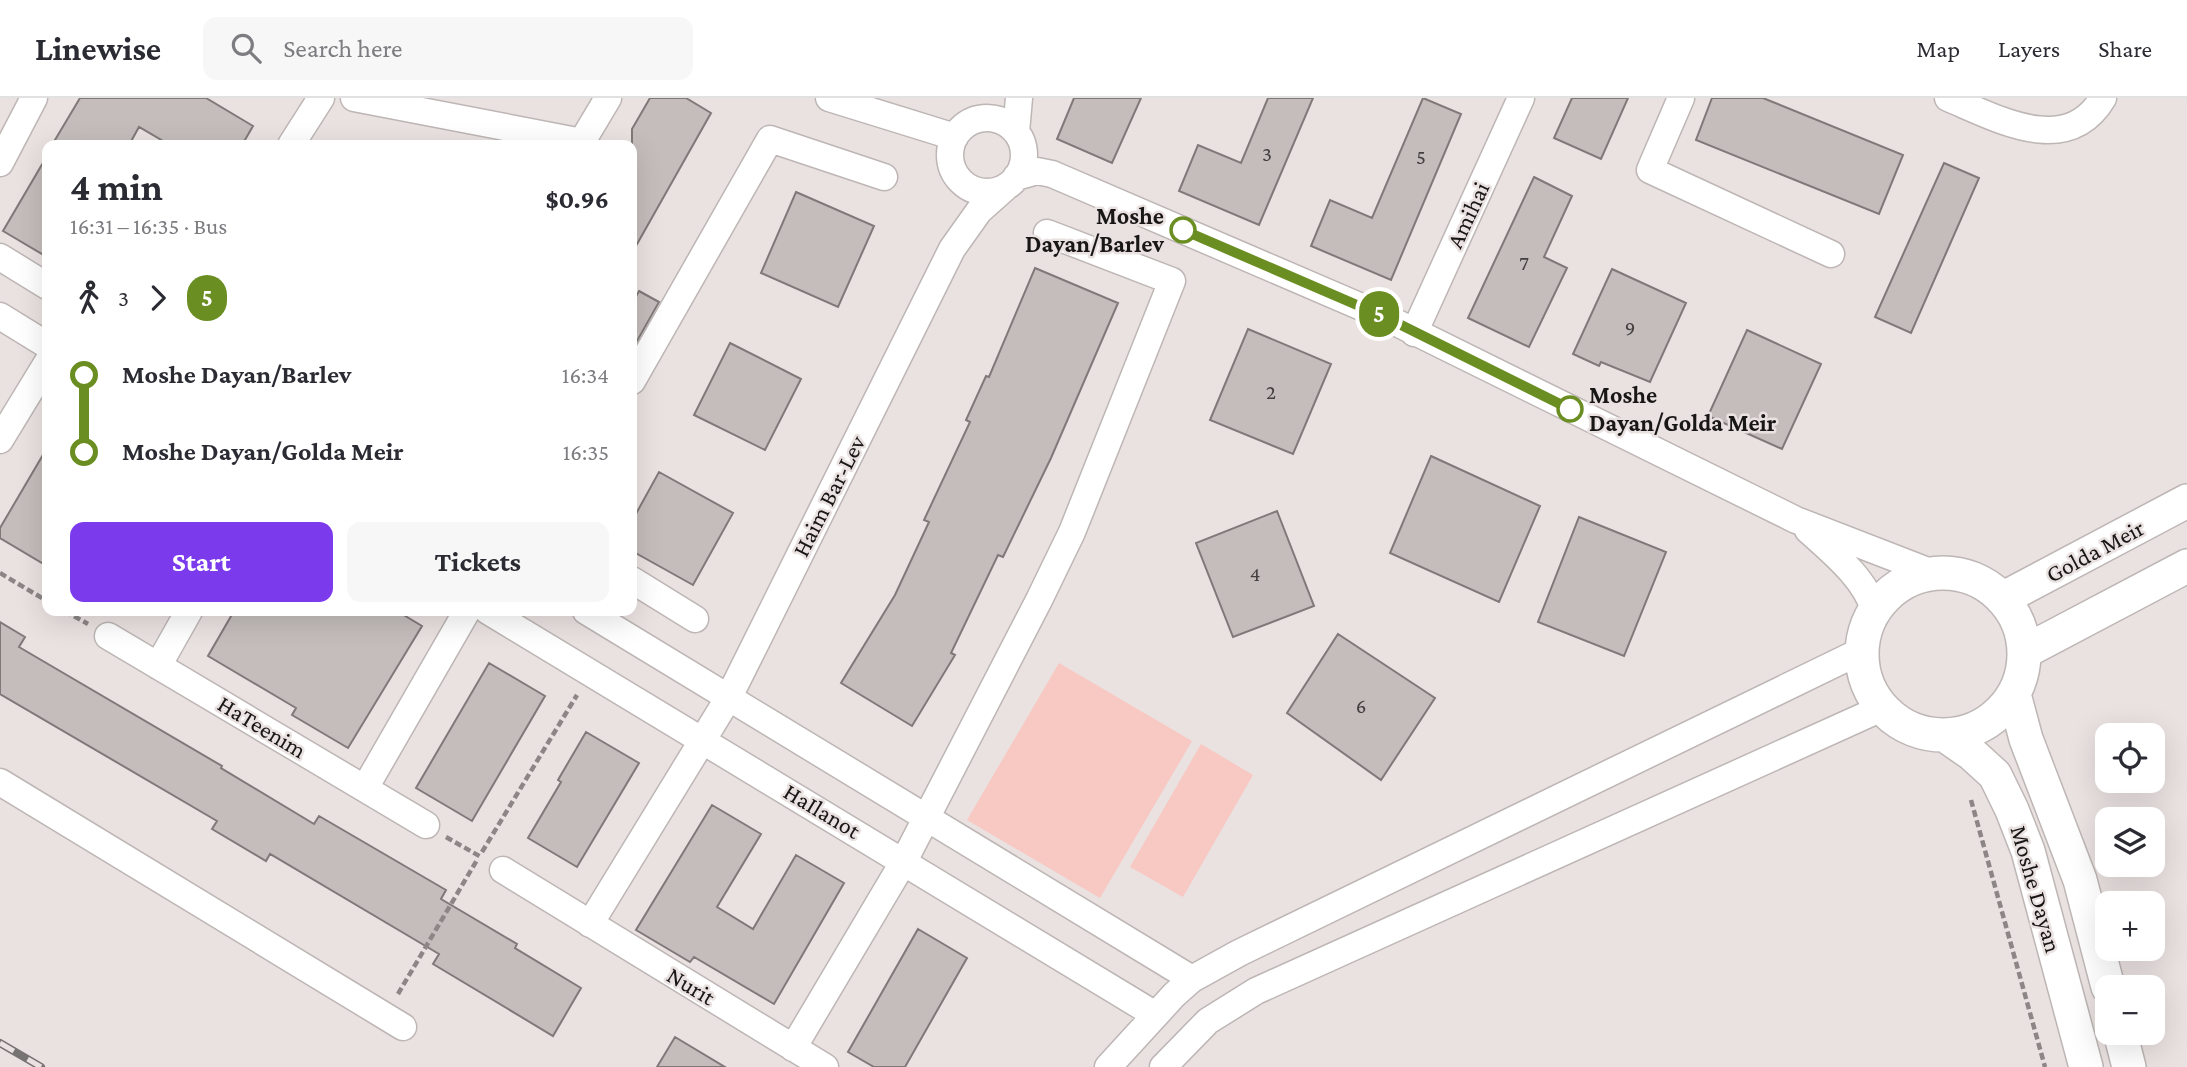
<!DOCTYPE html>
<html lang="en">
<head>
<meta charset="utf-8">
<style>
	:root { --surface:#fff; --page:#f7f7f7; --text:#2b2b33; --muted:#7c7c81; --line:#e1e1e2; --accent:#7c3aed }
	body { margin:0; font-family:"Crimson Pro",serif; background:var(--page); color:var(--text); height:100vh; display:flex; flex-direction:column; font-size:26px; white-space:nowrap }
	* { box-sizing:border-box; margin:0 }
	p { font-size:23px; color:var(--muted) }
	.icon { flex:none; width:38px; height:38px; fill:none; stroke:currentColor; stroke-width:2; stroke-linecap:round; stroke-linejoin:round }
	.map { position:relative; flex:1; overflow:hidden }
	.sheet { position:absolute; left:42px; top:42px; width:595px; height:476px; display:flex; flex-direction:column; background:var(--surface); border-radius:14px; box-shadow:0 7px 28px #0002 }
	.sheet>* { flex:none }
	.badge { padding:0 14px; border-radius:23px; font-size:24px; line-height:46px }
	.buttons { position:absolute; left:2095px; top:625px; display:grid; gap:14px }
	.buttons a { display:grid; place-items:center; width:70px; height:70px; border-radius:14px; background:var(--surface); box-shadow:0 7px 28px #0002; font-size:35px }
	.map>.badge { position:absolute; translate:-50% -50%; box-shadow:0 0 0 4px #fff }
	.legs { display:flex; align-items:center; gap:10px; height:77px; padding:0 28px; font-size:23px }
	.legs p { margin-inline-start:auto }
	.overview { display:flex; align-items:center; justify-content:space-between; height:119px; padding:0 28px }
	h1 { font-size:38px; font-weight:700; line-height:52px }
	.action { display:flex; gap:14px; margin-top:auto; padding:14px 28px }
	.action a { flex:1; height:80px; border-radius:14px; background:var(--accent); color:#fff; font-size:28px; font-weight:700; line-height:80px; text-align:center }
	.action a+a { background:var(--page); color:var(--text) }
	ul { padding:0 28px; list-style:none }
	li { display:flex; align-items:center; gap:24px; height:77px; font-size:26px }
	li i { display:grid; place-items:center; width:10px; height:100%; margin:0 9px; background:currentColor }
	li i::after { content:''; width:18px; height:18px; margin:-9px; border:5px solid; border-radius:50%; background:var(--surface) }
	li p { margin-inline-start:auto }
	li:first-child i { background:linear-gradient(#0000 50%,currentColor 0) }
	li:last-child i { background:linear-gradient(currentColor 50%,#0000 0) }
	header { display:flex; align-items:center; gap:42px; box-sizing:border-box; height:98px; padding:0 35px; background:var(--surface); border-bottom:2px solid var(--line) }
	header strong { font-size:33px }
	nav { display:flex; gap:38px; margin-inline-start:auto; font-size:24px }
	.search { width:490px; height:63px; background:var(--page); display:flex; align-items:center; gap:18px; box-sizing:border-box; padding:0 24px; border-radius:14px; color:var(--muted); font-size:26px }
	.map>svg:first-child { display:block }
	.green { fill:#f8c8c2 }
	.building { fill:#c4bdbc; stroke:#807979; stroke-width:2 }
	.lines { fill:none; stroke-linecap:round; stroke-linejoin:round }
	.minor-casing { stroke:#bdb6b5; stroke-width:29 }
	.major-casing { stroke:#bdb6b5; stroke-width:36 }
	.path { stroke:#8c8786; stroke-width:4.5; stroke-dasharray:7 3.5; stroke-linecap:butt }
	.minor { stroke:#fff; stroke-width:26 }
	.major { stroke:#fff; stroke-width:33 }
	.rail-casing { stroke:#787373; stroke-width:8 }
	.rail { stroke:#eae2e1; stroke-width:5; stroke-dasharray:16; stroke-linecap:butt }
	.line-1-casing { stroke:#fff; stroke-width:16 }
	.line-1 { stroke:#6b8e23; stroke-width:10 }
	.stop-1-dot { fill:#fff; stroke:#6b8e23; stroke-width:3.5 }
	.labels { text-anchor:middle; stroke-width:5; stroke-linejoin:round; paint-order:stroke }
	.number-label { font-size:21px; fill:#444040 }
	.street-label { font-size:24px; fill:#191616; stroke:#eae2e1 }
	.stop-label { font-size:24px; font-weight:bold; fill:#191616; stroke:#eae2e1; text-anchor:end }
</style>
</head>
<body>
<header>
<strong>Linewise</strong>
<div class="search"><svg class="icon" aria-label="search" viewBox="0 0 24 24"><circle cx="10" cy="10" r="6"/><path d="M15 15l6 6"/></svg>Search here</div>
<nav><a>Map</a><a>Layers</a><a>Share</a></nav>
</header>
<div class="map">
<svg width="2187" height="969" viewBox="0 0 2187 969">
	<rect width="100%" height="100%" fill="#eae2e1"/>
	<path class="green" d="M1059,565L1192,643L1100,800L967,722Z
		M1201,646L1253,677L1183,799L1130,769Z"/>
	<path class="building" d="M80,0H206L253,28L242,47H170L139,29L129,47H52Z
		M650,0H686L711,15L632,155V31Z
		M1074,0H1141L1112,65L1057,41Z
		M1268,0H1313L1259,127L1179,93L1198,47L1241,65Z
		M1423,0L1461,16L1391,182L1311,148L1330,102L1372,120Z
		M1572,0H1628L1601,61L1554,40Z
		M1712,0H1763L1903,57L1879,116L1696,42Z
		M47,58V159L3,133Z
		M1944,65L1979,80L1911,235L1875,219Z
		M1534,79L1572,98L1544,159L1567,170L1529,249L1468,220Z
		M796,94L874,128L838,209L761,175Z
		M1035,170L1118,205L1051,360L1003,459L998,457L951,555L955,557L912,628L841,585L895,497L929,424L924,422L970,324L966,322L986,278L989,279Z
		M1612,171L1686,205L1650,284L1601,264L1599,268L1573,256Z
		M639,193L659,204L632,252V206Z
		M1248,231L1331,266L1293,356L1210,322Z
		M1747,232L1821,266L1782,351L1708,318Z
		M730,245L801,281L765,352L694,317Z
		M47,350V468L0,440V430Z
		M1431,358L1540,408L1499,504L1390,455Z
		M659,374L733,415L693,487L632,453V423Z
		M1277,413L1314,508L1233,539L1196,445Z
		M1579,419L1666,454L1624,558L1538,524Z
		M234,513H397L422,528L348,650L292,617L296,610L208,558Z
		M0,524L25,539L19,549L222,668L221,670L314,726L319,718L446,792L441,801L517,846L515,850L581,890L553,938L433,866L439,856L270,756L266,763L212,731L217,723L0,596Z
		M1338,536L1435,600L1381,682L1287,615Z
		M489,565L545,598L472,723L416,690Z
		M586,634L639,665L577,769L528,740L561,684L558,682Z
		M712,707L761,736L717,809L753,831L796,757L844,785L774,906L694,859L690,864L636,832Z
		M918,831L967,860L905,969H874L848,954Z
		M675,939L725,969H657Z"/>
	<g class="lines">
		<g class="minor-casing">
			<path id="minor" d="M354,0L582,44
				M829,0L955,39
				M1681,0L1650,72L1831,156
				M1948,0C1998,21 2067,60 2103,0
				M950 57a37 37 0 1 1 74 0a37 37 0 1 1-74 0Z
				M1016,34L1019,0
				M291,47L321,0
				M580,47L608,0
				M0,65L34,0
				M1016,79L1037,73L1052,76L1387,220L1796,422L1933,475
				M0,159L47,188
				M0,218L47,247
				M1414,235L1521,0
				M632,283L770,41L884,79
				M0,342L47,265
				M1808,432C1831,453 1866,481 1874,512
				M632,482L695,521
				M488,513L1154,916
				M586,513L1192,881
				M108,538L426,727
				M158,568L189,513
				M0,684L403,929
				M365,690L467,513
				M503,772L825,969
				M590,826L729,599L952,151L979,113L1007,88
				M793,950L904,763L1039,502L1072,434L1172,183L1047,135
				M1108,969L1174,897L1192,881L1239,855L1861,553
				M1163,969L1208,923L1256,893L1882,610"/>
		</g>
		<g class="major-casing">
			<path id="major" d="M1862 556a81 81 0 1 1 162 0a81 81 0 1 1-162 0Z
				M2002,501L2187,403
				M2024,554L2187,468
				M2014,596L2026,641L2080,782L2108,889
				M1946,638L1972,656L1995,677L2012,712L2028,753L2086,969
				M2120,934L2129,969"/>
		</g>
		<path class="path" d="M0,475L47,503
			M65,513L88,526
			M1971,702L2045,969
			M446,739L481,759
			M482,754L577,597
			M398,896L477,762"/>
		<use href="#minor" class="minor"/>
		<use href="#major" class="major"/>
		<g class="rail-casing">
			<path id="rail" d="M0,945L41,969"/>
		</g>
		<use href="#rail" class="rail"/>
	</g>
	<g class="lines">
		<g class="line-1-casing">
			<path id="line-1" d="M1183,132L1387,220L1570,311"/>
		</g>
		<use href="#line-1" class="line-1"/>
	</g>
	<g class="stop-1-dot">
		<circle cx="1183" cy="132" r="12"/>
		<circle cx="1570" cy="311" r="12"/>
	</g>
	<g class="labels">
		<g class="number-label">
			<text x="1267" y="63">3</text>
			<text x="1421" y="66">5</text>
			<text x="1524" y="172">7</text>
			<text x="1630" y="237">9</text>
			<text x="1271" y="301">2</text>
			<text x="1255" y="483">4</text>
			<text x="1361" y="615">6</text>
		</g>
		<g class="street-label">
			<text transform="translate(1468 117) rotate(-65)" y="8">Amihai</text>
			<text transform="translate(829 398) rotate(-63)" y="8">Haim Bar-Lev</text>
			<text transform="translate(2095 453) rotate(-28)" y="8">Golda Meir</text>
			<text transform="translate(262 629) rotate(31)" y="8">HaTeenim</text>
			<text transform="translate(822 713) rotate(31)" y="8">HaIlanot</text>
			<text transform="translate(2036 791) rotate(74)" y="8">Moshe Dayan</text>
			<text transform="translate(691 888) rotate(31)" y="8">Nurit</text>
		</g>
		<g class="stop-label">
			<text x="1164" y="126">Moshe<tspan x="1164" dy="28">Dayan/Barlev</tspan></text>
			<text x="1589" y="305" text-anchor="start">Moshe<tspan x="1589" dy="28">Dayan/Golda Meir</tspan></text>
		</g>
	</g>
</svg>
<div class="buttons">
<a><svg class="icon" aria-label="locate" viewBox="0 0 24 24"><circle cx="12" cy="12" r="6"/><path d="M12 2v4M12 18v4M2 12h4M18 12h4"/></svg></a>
<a><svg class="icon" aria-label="layers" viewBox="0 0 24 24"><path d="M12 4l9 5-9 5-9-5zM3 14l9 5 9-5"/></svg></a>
<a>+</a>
<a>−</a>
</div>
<b class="badge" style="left:1379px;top:216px;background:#6b8e23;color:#fff">5</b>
<section class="sheet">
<div class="overview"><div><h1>4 min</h1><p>16:31 – 16:35 · Bus</p></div><b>$0.96</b></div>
<div class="legs"><svg class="icon" aria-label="walk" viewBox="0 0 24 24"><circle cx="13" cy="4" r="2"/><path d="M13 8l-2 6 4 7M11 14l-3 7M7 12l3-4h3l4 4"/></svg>3<svg class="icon" aria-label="forward" viewBox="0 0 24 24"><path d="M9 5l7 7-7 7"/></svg><b class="badge" style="background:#6b8e23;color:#fff">5</b></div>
<ul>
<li><i style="color:#6b8e23"></i><b>Moshe Dayan/Barlev</b><p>16:34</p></li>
<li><i style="color:#6b8e23"></i><b>Moshe Dayan/Golda Meir</b><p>16:35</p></li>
</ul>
<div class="action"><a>Start</a><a>Tickets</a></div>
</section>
</div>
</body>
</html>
